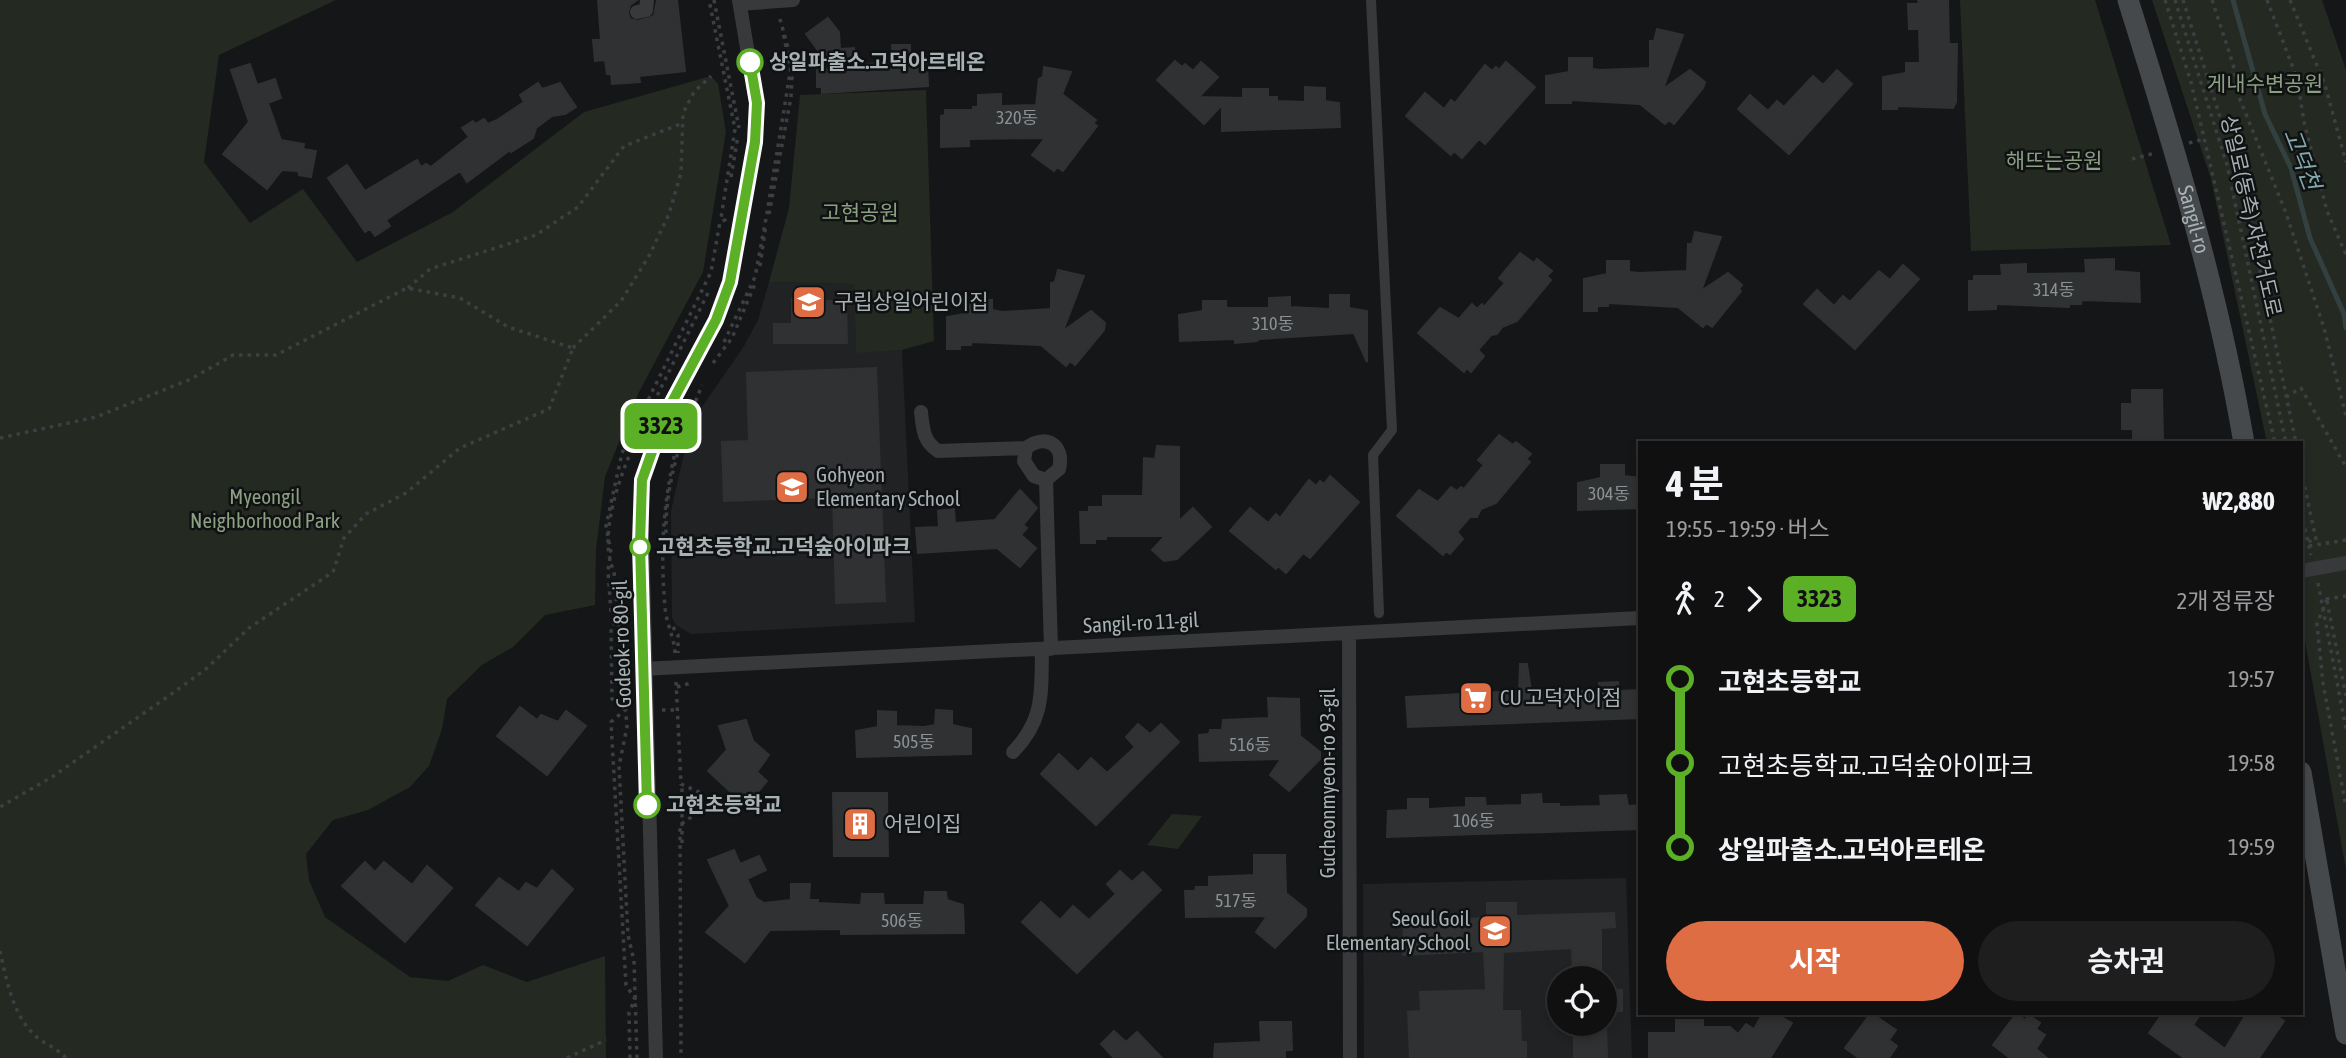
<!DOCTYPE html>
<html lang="ko">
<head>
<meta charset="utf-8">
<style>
	:root { --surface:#101011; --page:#1e1e1f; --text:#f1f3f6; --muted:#9c9d9f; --line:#303031; --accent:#df6d44 }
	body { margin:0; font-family:"Asap Condensed","Noto Sans KR",sans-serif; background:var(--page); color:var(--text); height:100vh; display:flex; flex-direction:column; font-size:26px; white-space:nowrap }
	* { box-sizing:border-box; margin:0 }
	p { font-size:23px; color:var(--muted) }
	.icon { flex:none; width:38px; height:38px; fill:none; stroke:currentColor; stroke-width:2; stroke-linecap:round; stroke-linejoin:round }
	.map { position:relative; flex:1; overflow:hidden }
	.side { position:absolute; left:1638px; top:441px; width:665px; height:574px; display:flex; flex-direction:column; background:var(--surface); border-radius:0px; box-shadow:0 4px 10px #0003,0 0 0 2px var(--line) }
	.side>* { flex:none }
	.badge { padding:0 14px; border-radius:10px; font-size:24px; line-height:46px }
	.controls { position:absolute; left:1547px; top:966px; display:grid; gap:14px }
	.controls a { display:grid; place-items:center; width:70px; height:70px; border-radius:50%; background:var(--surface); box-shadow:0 4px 10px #0003,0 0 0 2px var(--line); font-size:35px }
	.map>.badge { position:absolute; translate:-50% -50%; box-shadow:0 0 0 4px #fff }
	.legs { display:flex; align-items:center; gap:10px; height:77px; padding:0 28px; font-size:23px }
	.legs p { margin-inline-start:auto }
	.overview { display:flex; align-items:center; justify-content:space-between; height:119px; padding:0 28px }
	h1 { font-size:38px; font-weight:700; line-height:52px }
	.button { display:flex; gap:14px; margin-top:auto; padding:14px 28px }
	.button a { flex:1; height:80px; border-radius:42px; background:var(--accent); color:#fff; font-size:28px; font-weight:700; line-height:80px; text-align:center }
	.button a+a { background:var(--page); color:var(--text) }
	ul { padding:0 28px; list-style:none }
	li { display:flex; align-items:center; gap:24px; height:84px; font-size:26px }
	li i { display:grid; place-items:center; width:10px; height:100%; margin:0 9px; background:currentColor }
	li i::after { content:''; width:18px; height:18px; margin:-9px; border:5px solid; border-radius:50%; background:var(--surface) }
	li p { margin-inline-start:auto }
	li:first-child i { background:linear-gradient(#0000 50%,currentColor 0) }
	li:last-child i { background:linear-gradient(currentColor 50%,#0000 0) }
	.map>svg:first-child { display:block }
	.built { fill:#212224; fill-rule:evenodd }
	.green { fill:#242922 }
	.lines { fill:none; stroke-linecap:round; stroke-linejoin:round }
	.stream { stroke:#324040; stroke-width:5 }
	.building { fill:#303133; stroke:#2f3132; stroke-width:2 }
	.path { stroke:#3d4042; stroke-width:3.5; stroke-dasharray:3.5 5; stroke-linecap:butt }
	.pedestrian { stroke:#37393b; stroke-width:10 }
	.minor { stroke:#37393b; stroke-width:14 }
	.secondary { stroke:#45494b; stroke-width:21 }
	.line-1-casing { stroke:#fff; stroke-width:16 }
	.line-1 { stroke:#5bb025; stroke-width:10 }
	.stop-1-dot { fill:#fff; stroke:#5bb025; stroke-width:3.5 }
	.labels { text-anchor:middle; stroke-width:5; stroke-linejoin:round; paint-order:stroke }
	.number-label { font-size:18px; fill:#8a9294 }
	.stop-label { font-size:21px; font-weight:bold; fill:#a8b2b5; stroke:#101112; text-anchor:start }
	.park-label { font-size:21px; fill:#8b9f81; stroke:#101112 }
	.street-label { font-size:21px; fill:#a8b2b5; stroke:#101112 }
	.poi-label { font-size:21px; fill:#a8b2b5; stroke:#101112; text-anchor:start }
	.water-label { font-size:23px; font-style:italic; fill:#83aaad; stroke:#101112 }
</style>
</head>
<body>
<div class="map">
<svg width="2346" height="1058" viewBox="0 0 2346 1058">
	<rect width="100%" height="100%" fill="#151617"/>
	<path class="built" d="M769,282L855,284L856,352L902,350L915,622L691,634L676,625L672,618L671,511L691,423L744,346L758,320Z
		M1626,878L1632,1058H1364L1363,884ZM1559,978H1605V1024H1559Z"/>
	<path class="green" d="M0,0H336L219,55L204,162L250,223L303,189L357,262L453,212L584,112L711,76L718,84L726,132L703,272L639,392L605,477L596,550L595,605L545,615L513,647L482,665L447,699L442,729L429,766L410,787L368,810L333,820L306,854L309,880L325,917L410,977L448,981L483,965L527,982L605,956L606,1058H0Z
		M1960,0H2095L2171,245L1971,251Z
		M2152,0H2322L2346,70V870L2301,619V443H2267L2211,179Z
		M926,90L934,341L902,350L856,353L854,284L769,282L789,208L800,95Z
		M1172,814L1202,816L1178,849L1147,845Z"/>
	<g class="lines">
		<path class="stream" d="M2233,0L2265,114L2291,168L2310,238L2344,314L2346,328"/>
	</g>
	<path class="building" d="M598,0H637L630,5L628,13L630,19L638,21L654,16L657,0H677L685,71L639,76L640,82L612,84L611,74H607L605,60L595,61L593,40H601Z
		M1918,0H1948L1949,44H1957L1956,102L1953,108L1897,106V109H1883V77L1906,73V63H1920L1919,29H1909L1908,4H1919Z
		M828,18L839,32L840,49L854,48L855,64L893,63L892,45H910V59L927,61L928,86L822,93V87H817V70L831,68L806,34Z
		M1657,29L1683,35L1663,89L1690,70L1705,82L1703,88L1674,124L1669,120L1665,124L1640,104L1571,100V103H1546V76L1569,72V58H1592V69L1601,70L1650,68V41H1654Z
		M1175,61L1182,67L1185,64L1193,71L1201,62L1218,77L1199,97L1243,98V89H1268V97H1277V101L1305,102V87L1325,88V101L1339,103L1340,127L1222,131V105L1204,124L1157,80Z
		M1506,62L1535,87L1485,144L1479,139L1462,158L1454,151L1451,155L1406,116L1425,93L1444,109L1451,100L1455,103L1485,65L1492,71L1496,67L1499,70Z
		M250,64L257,85L275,79L281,98L268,103L281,140L304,144L303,149L316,151L311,177L299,175L298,171L282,170L267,189L223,154L249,122L231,70Z
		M1044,67L1071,72L1062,94L1096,120L1093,123L1097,126L1063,171L1057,167L1054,171L1032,155L1045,138L969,139V146L941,147V116L945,115V110H973V107H978V95L1001,94V106L1036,105L1039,79L1043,77Z
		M1837,70L1852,84L1789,154L1738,109L1750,95L1768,111L1777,101L1784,107L1813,76L1823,85Z
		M538,83L542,89L560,83L576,107L565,114L552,116L536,128L533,138L511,152L510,150L467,182L460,171L386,220L390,226L375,236L370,229L365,232L328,178L347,165L365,191L417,160L421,167L426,164L431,167L469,137L462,128L473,121L475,124L484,119L488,124L497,120L524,102L520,95Z
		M1695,232L1721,237L1701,291L1728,273L1742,285L1739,289L1741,291L1712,327L1706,323L1703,327L1678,307L1608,303V306H1597V311H1584V279L1607,274V261H1629V272L1639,273L1687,271L1688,244H1692Z
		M1520,253L1534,263L1537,259L1552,271L1547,276L1551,280L1517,321L1502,327L1497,334L1491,335L1478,350L1484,356L1471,372L1467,368L1464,372L1418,333L1440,308L1459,319L1472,304L1477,309L1482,304L1484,307L1505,283L1499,278Z
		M2114,259V271L2139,273L2140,302L2082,300L2081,304H2069V307L1996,304V309L1969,310V281H1974V276H2002L2001,265L2026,264V274L2086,273L2085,260Z
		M1903,265L1919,279L1855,349L1804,304L1817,290L1834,306L1843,296L1850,302L1879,271L1890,280Z
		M1058,270L1084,276L1063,331L1091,311L1105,323L1104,330L1075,365L1070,361L1066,366L1041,345L971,342V345H960V349H947V317L970,313V300H992V310L1002,312L1051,309V283L1055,282Z
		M1330,295H1349V308L1367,311V362L1354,333L1259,339L1257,341L1235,343V339L1180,341L1179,315L1203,311V301H1226V308H1269V298L1290,297V307L1330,309Z
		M792,299L846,302L847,343H774V324H792Z
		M876,368L885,601L836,603L833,497L724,501L722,442L749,441L747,373Z
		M2132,390H2162L2163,443H2133V429H2122V404H2132Z
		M1499,435L1513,445L1516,442L1531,454L1526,459L1530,462L1496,503L1481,509L1477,517H1470L1457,532L1463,539L1450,554L1446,551L1443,555L1397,516L1419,490L1438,502L1451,487L1457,491L1461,487L1464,489L1484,465L1478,460Z
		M1157,446L1179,447V521L1193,508L1211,527L1177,559L1164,561L1152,550L1165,536H1106V539H1095V543H1081L1080,512H1089V507H1103V496H1143L1144,458L1155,459Z
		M1601,465H1624V476L1640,478V508L1578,510V483L1601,478Z
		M1330,476L1359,502L1310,558L1303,553L1286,573L1278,566L1276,569L1230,531L1250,508L1268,523L1276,514L1280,518L1309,480L1316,486L1320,481L1324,484Z
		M1020,490L1037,508L1023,525L1027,528L1021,535L1036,548L1020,567L997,548L918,553L916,528L939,527L938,511L954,509L955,523L995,520Z
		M1520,664H1527L1531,691H1599V683L1618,682L1619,691L1640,690V718L1408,727L1406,697L1519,691Z
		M1268,698L1299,699L1300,736L1320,752V759L1289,791L1270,775L1281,759L1200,761L1199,735L1209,734L1210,730H1222L1223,720L1269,718Z
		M520,707L537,720L541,715L558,722L566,711L586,726L547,775L497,736Z
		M936,710L952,711V725L971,729V754L857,757L856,731L878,727V711L896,712V726L924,727L935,725Z
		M746,720L753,741L769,755L757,772L767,781L746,806L708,771L727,750L719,726Z
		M1138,724L1150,734L1161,724L1179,742L1096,825L1041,774L1059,754L1078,772L1091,758L1107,773L1135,747L1126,737Z
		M833,793H887L888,856H834Z
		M1541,794L1542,804H1559V807L1601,806L1600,796L1626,795L1628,806L1640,805V829L1387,837L1388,811L1408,810V799H1428V809L1466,807V798H1485L1486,806L1522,805V795Z
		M734,850L740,864L759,856L766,870L747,879L756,898L764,903L791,900V884H810L809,900H818V903L861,905L862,894H883L884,905H924L925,892H946L947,900L963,905L964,933L841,934V929L770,930L745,962L706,932L730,906L708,860Z
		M1254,855H1285L1286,893L1306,909V916L1275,948L1256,932L1267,916L1186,917L1185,891H1195L1196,887H1209V877L1254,875Z
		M365,862L375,872L384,862L412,885L427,866L452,888L405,942L342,886Z
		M552,870L573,889L527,945L476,905L499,878L519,892L526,883L537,889Z
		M1120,871L1132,882L1143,872L1161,890L1077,973L1022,922L1041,902L1060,920L1073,906L1089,920L1116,894L1107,884Z
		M1487,903H1516V916L1614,913L1615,927L1601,928V978H1573L1572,948L1503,952L1502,1011H1520L1521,1042H1526V1058H1410L1408,1012L1421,1011L1420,992L1486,990L1484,951L1403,955L1404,921L1487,918Z
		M1605,990H1622V1011H1605Z
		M1763,1013H1774L1792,1023L1770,1058H1649V1033H1676V1020H1703V1027H1730L1738,1034L1746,1024L1754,1029Z
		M1871,1013L1896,1030L1889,1040L1897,1046L1889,1058H1859L1845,1048Z
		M2163,1013H2201L2193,1025L2225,1049L2247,1013H2272L2284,1021L2259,1058H2184L2149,1033Z
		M2016,1014L2025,1020L2029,1015L2040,1023L2036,1029L2045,1035L2036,1049L2047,1058H2010L1993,1045Z
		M1260,1022H1291L1292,1050H1285V1058H1214L1215,1044L1261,1042Z
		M1574,1024H1606L1607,1058H1574Z
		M1114,1031L1126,1042L1137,1032L1162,1058H1114L1101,1044Z"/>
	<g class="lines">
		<path class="path" d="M714,0L739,128
			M2165,0L2191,82L2275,443
			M2175,0L2227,165L2286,443
			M2183,0L2244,193L2296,443
			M2212,0L2233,64L2239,97L2286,213L2324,328L2346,416
			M2267,0L2297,78L2304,122L2327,211L2346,255
			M2290,0L2325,85L2346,162
			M2189,143L2204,139
			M2132,159L2155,153
			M731,177L738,136
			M769,214L791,97L792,77L783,32
			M760,266L766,224
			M408,288L430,269L536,235L578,207L624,146L683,123
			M724,342L755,277L767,213L792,61L779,16
			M573,348L621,301L649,256L669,214L681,173L683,113L694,92L711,76
			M713,363L732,338L755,284
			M2286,397L2301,388L2346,467
			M646,418L708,293
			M0,438L96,417L191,379L233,355H276L407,288L460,298L508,327L573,348L549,409L460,448L406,493L366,514L344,538L333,572L249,628L206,669L170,695L52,777L0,807
			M2301,470L2317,544
			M2301,512L2311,555
			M666,533C665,481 683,433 702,385
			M2301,536L2315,544
			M2309,546L2346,540
			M2318,583L2346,729
			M2326,599L2346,596
			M2327,599L2317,624L2323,683L2346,807
			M2327,601L2346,696
			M673,627L678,635V653
			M675,653C674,636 666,623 665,607C659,538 665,487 683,420
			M676,682L681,784L701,793V810L680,825L681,1058
			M677,687L691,683
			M662,710H678
			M682,843V785
			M0,951C7,982 13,1018 39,1039C49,1046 58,1049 66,1058
			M567,1058L606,1040
			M630,1058L629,1013L635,999L626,985L611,722L625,710L612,699L611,627L617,620L611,613L608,570L611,553L606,526L622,453L711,272L720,222L725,220L721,218L735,129L709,0
			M637,1058L634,961L628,935L619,766L627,727L614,571C596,535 623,467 640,431"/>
		<path class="pedestrian" d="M1371,0L1392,430L1373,455L1379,613"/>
		<path class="minor" d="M740,4L793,0
			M637,12L646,10L647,0
			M921,412C923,429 923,441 938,451L1026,448
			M1046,480L1034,476L1024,461L1026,448C1046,433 1065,445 1059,469L1046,480L1051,649
			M2301,571L2346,563
			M1349,633L1350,1058
			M643,669L1640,618
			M1013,752C1045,719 1041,692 1042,650
			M656,1058L641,496L642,480L656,436L716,320L730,282L755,142L756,102L739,0"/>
		<g class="secondary">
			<path id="s1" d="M2128,0C2174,146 2218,291 2244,443"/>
			<path d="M2301,772L2346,1034"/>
		</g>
	</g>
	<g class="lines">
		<g class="line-1-casing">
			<path id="line-1" d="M647,805L640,544L642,480L665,415L716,320L730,282L755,142L757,103L750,62"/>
		</g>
		<use href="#line-1" class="line-1"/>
	</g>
	<defs>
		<g id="school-square" transform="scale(1.75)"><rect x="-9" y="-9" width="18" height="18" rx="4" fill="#df6d44" stroke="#101112"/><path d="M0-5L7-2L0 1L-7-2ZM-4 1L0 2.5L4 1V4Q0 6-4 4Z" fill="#fff"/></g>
		<g id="supermarket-square" transform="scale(1.75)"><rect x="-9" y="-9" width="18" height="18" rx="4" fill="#df6d44" stroke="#101112"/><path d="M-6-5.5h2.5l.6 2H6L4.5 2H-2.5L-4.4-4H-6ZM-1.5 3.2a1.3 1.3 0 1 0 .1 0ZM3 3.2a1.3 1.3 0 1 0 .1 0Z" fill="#fff"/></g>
		<g id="building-square" transform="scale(1.75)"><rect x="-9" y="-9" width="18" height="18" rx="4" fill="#df6d44" stroke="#101112"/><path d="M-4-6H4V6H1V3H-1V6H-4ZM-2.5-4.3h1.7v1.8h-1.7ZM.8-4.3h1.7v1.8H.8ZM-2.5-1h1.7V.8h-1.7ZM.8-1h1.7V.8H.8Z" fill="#fff"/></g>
	</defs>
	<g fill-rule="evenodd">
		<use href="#school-square" x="809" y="302"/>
		<use href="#school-square" x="792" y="487"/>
		<use href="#supermarket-square" x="1476" y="698"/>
		<use href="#building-square" x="860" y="824"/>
		<use href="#school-square" x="1495" y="931"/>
	</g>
	<g class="stop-1-dot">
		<circle cx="750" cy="62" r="12"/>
		<circle cx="640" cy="547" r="9"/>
		<circle cx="647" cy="805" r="12"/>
	</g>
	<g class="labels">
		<g class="number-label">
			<text x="1017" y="124">320동</text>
			<text x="2054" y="296">314동</text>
			<text x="1273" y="330">310동</text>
			<text x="1609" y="500">304동</text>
			<text x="914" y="748">505동</text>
			<text x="1250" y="751">516동</text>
			<text x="1474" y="827">106동</text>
			<text x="1236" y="907">517동</text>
			<text x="902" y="927">506동</text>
		</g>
		<g class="stop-label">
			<text x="769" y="69">상일파출소.고덕아르테온</text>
			<text x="656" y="554">고현초등학교.고덕숲아이파크</text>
			<text x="666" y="812">고현초등학교</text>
		</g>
		<g class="park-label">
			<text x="2265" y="91">게내수변공원</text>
			<text x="2054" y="168">해뜨는공원</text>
			<text x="860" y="220">고현공원</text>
			<text x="265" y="504">Myeongil<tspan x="265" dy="24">Neighborhood Park</tspan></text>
		</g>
		<g class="street-label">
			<text transform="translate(2251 216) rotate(77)" y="7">상일로(동측) 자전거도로</text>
			<text dy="7" stroke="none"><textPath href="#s1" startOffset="229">Sangil-ro</textPath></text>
			<text transform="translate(1141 623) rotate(-3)" y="7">Sangil-ro 11-gil</text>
			<text transform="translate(622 644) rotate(-92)" y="7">Godeok-ro 80-gil</text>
			<text transform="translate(1328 783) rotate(-90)" y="7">Gucheonmyeon-ro 93-gil</text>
		</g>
		<g class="poi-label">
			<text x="834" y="309">구립상일어린이집</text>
			<text x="816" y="482">Gohyeon<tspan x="816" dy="24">Elementary School</tspan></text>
			<text x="1500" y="705">CU 고덕자이점</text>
			<text x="884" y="831">어린이집</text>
			<text x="1470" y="926" text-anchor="end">Seoul Goil<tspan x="1470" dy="24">Elementary School</tspan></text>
		</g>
		<g class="water-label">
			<text transform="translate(2302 159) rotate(69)" y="8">고덕천</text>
		</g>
	</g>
</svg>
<div class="controls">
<a><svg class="icon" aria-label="locate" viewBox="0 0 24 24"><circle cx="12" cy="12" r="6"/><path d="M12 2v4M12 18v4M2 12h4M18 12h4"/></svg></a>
</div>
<b class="badge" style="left:661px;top:426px;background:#5bb025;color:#111">3323</b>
<section class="side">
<div class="overview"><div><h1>4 분</h1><p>19:55 – 19:59 · 버스</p></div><b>₩2,880</b></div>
<div class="legs"><svg class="icon" aria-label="walk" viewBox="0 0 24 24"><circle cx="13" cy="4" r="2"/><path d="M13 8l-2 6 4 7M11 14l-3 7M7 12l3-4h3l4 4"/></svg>2<svg class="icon" aria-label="forward" viewBox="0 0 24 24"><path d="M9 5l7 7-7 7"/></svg><b class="badge" style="background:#5bb025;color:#111">3323</b><p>2개 정류장</p></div>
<ul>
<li><i style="color:#5bb025"></i><b>고현초등학교</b><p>19:57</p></li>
<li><i style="color:#5bb025"></i><span>고현초등학교.고덕숲아이파크</span><p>19:58</p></li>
<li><i style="color:#5bb025"></i><b>상일파출소.고덕아르테온</b><p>19:59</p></li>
</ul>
<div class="button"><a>시작</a><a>승차권</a></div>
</section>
</div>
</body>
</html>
